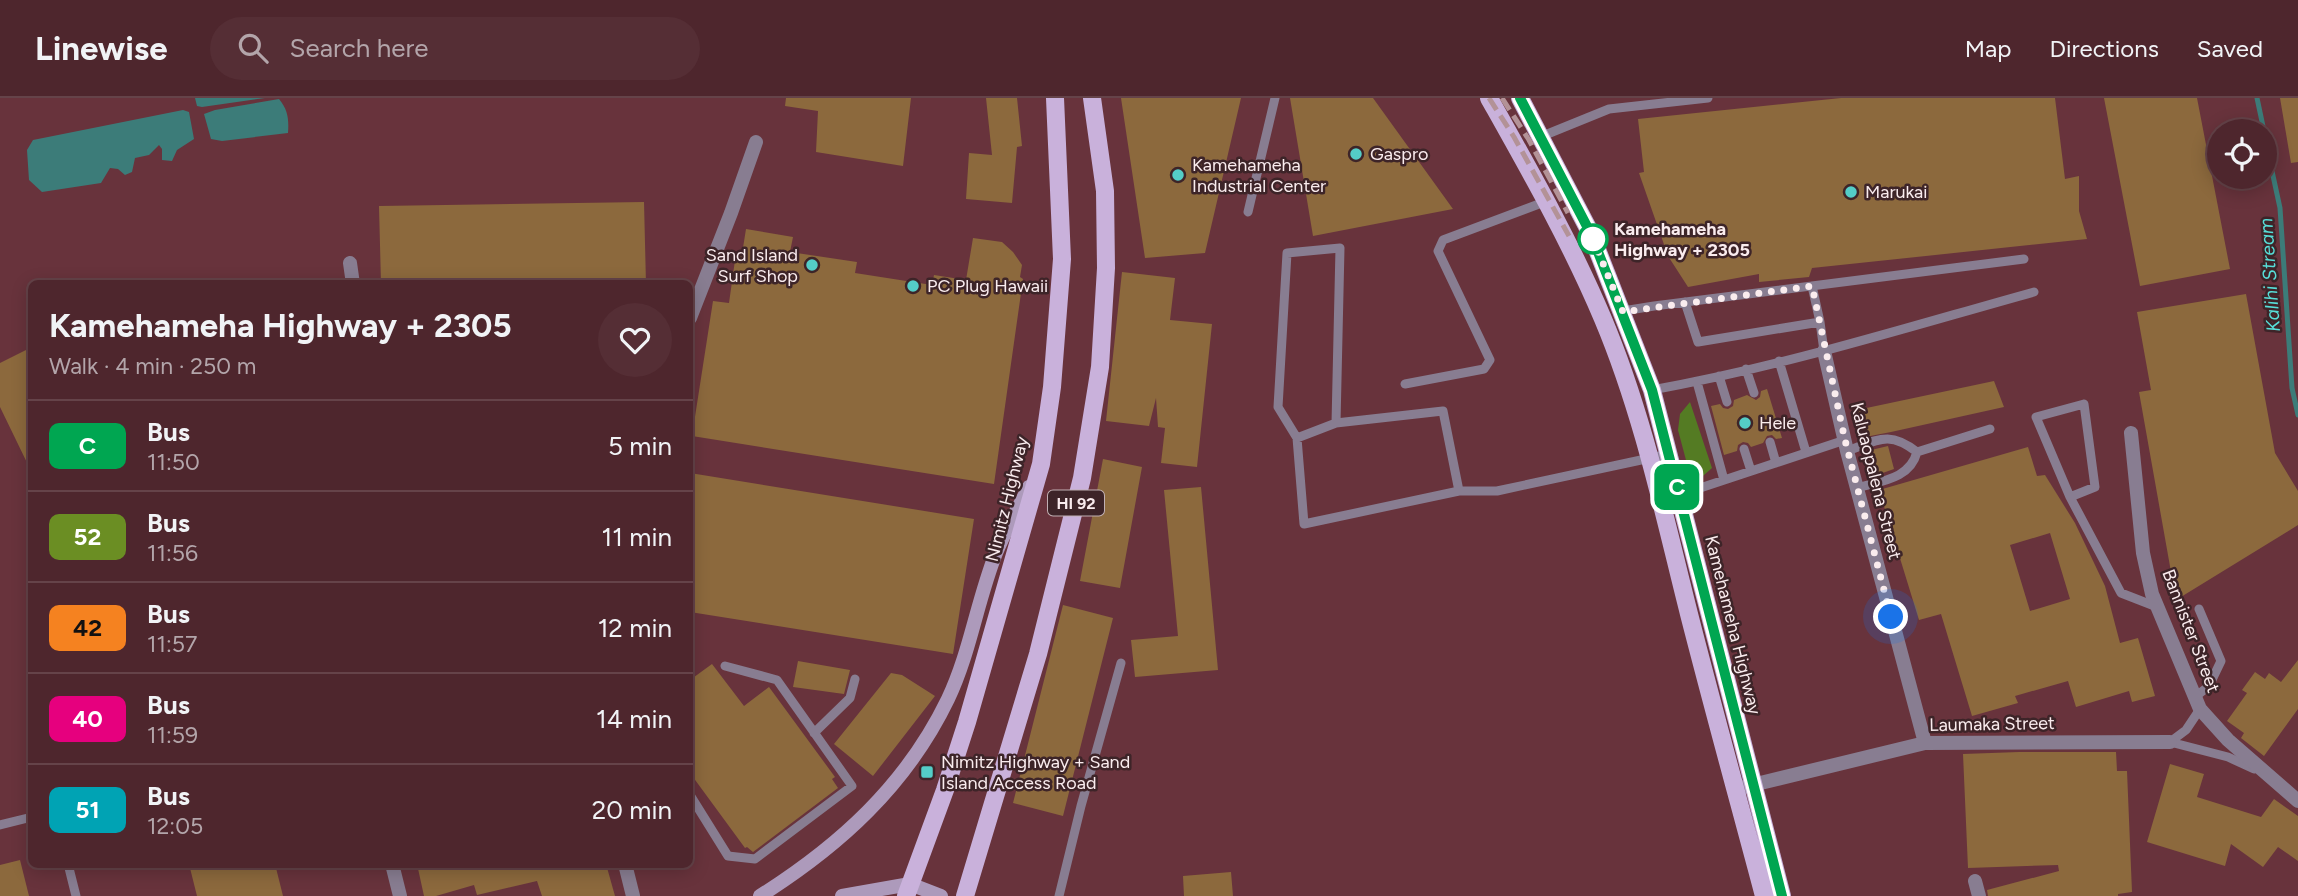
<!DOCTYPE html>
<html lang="en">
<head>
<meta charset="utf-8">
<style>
	:root { --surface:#4e262d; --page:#552e35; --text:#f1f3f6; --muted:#b3a5aa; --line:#654349 }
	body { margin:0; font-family:Figtree,sans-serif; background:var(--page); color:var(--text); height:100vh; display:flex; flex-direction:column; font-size:26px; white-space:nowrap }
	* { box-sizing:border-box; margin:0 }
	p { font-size:23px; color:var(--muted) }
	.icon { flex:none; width:38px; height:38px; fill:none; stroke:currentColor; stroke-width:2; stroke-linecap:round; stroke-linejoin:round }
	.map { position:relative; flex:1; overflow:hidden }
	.side { position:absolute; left:28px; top:182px; width:665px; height:588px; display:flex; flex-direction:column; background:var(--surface); border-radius:10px; box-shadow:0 4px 18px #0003,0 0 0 2px var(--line) }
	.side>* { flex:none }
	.badge { padding:0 14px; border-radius:10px; font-size:24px; line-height:46px }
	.fabs { position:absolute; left:2207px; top:21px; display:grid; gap:14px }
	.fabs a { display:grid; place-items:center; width:70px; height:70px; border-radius:50%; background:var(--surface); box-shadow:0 4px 18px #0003,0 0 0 2px var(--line); font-size:35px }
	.you { position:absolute; width:35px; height:35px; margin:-18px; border:5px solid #fff; border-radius:50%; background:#1a73e8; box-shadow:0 0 0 10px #1a73e833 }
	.map>.badge { position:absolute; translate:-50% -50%; box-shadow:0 0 0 4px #fff }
	.round { display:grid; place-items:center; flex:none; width:74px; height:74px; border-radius:37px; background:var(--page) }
	.head { display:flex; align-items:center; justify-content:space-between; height:119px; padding:0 21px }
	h1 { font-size:33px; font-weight:700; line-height:52px }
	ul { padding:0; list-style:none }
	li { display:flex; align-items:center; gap:21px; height:91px; padding:0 21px; border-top:2px solid var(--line) }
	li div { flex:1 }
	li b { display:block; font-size:26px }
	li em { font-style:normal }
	li .badge { min-width:77px; font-weight:700; text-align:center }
	header { display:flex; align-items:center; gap:42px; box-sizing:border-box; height:98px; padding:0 35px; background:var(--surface); border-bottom:2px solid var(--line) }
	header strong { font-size:33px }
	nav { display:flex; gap:38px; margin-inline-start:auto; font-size:24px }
	.search { width:490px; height:63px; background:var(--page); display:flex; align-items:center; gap:18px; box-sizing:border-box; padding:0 24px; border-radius:38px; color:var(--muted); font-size:26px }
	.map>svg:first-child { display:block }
	.green { fill:#547b23 }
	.water { fill:#3c7c79 }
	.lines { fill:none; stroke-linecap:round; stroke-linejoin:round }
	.stream { stroke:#3c7c79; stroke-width:5 }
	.building { fill:#8c693d; fill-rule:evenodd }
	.service { stroke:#887d91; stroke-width:9 }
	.minor { stroke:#887d91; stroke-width:14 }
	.secondary { stroke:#ad9abb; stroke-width:14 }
	.primary { stroke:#c9b1db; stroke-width:18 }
	.rail { stroke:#b39297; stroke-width:5; stroke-dasharray:14 7; stroke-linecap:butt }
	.line-casing { stroke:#fff; stroke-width:16 }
	.line { stroke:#00a651; stroke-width:10 }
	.walk { stroke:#faecee; stroke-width:7; stroke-dasharray:0 12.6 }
	.poi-dot { fill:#54cdc7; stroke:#3d2428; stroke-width:2.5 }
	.stop-dot { fill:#fff; stroke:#00a651; stroke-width:3.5 }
	.labels { text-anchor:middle; stroke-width:5; stroke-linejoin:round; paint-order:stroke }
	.shield { fill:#3d2428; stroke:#c1b0b3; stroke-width:2 }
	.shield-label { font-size:16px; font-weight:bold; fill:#faecee }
	.poi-label { font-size:18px; fill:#faecee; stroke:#3d2428; text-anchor:start }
	.stop-label { font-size:18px; font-weight:bold; fill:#faecee; stroke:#3d2428; text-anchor:start }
	.street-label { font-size:18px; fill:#faecee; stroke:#3d2428 }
	.water-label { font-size:19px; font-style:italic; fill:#57ded8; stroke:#3d2428 }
</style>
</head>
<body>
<header>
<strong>Linewise</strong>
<div class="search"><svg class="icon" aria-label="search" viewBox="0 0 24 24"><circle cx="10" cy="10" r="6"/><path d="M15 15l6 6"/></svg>Search here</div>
<nav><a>Map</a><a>Directions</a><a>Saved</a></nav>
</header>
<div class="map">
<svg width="2298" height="798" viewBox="0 0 2298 798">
	<rect width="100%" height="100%" fill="#68333c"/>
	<path class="green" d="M1690,304L1712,370L1695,385L1691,381L1678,332L1680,316Z"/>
	<path class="water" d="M195,0H265L202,9L197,8Z
		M279,1C288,12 289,21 288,35L222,43L211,41L204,16L215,12Z
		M183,12L189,14L194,41L177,52L172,63L162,62V51L159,47L149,57L135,60L132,74L125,77L118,71L110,70L101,85L42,94L29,82L27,52L33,42Z"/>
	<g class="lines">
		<path class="stream" d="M2257,0L2264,33
			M2264,36L2280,110L2292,290L2298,317"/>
	</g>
	<path class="building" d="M786,0H911L903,68L816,54L818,13L785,8Z
		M986,0H1017L1022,48L1017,49L1012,105L966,101L969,55L992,57Z
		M1121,0H1241L1205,155L1145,160Z
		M1290,0H1373L1453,111L1313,138Z
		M1841,0H2055L2065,81L2079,78V113L2087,141L1812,170L1809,179L1759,184V176L1688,189L1668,158L1639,75L1644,74L1638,21Z
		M2104,0H2197L2230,171L2140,188Z
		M2280,0H2298V64L2291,65Z
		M644,104L646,186H381L379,108Z
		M746,131L793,139L790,154L857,164L855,175L932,187L934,177L966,182L973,140L1002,144L1013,154L1022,167L1020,179L1023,181L994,386L692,338L713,203L729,205L736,155L742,156Z
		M1122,174L1175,180L1170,222L1212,226L1197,369L1161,365L1165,330L1158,329L1156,300L1149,328L1106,323Z
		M2246,196L2275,355L2298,393V427L2176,502L2139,294L2151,292L2137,214Z
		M32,249V375L0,309V265Z
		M1994,283L2004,309L1891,334L1865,339L1857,312Z
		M1767,291L1782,340L1776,341L1772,337L1767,338L1763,345L1751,349L1748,345L1743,344L1738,347L1737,353L1724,357L1711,308L1720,306L1723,310L1728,311L1733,308L1734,302L1747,297L1756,302L1760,299L1761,293Z
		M1888,348L1894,371L1874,378L1867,353Z
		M2028,349L2037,378L2045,377L2075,425L2105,488L2120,545L2138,540L2155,598L2132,604L2129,593L2076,609L2068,583L2015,598L2018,605L1972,618L1941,516L1919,522L1879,392ZM2050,435L2070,501L2030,513L2010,447Z
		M1103,361L1142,369L1120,490L1080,483Z
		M690,375L974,421L953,556L690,514Z
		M1201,389L1218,572L1135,579L1131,542L1178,538L1164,392Z
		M1063,507L1113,520L1063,718L1013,705Z
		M2298,562V611L2264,658L2241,640L2244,635L2227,623L2247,595L2242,592L2255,574L2265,581L2269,575L2281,584Z
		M798,563L850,572L844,596L793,589Z
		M712,566L744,608L769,589L835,679L832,681L838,690L753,754L747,749L745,750L690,675V582Z
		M891,575L902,577L935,598L873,678L834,646Z
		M2019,654H2116L2117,673H2127L2132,794L2118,796V798H1988L1987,792L2059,773L2058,767L1968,770L1963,656Z
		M2170,666L2204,676L2197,699L2261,719L2274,701L2298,718V763L2278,749L2263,769L2231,746L2225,768L2147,744Z
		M20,762L29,798H0V767Z
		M189,766H275L283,798H197Z
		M417,766H606L615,798H542L537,783L477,797L474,787L436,798H424Z
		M1231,774L1233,798H1184L1183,778Z"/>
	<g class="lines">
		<path class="service" d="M1540,39L1609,11L1708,0
			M1248,114L1275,0
			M1685,204L1698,244L1820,224L1812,188
			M1623,213L1654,208L2024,161
			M1820,224L1824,253
			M1779,263L1806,354
			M1746,271L1754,295
			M1719,278L1727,304
			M1697,284L1724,382
			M1405,286L1484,271L1490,262L1438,153L1443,142L1547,103
			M1652,292C1781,269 1908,229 2034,194
			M1336,325L1297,340L1278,309L1287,155L1340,150L1336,325L1443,313L1459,393H1497L1669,356
			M1297,340L1304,426L1459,393
			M1770,344L1776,365
			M1744,351L1751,373
			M1847,353C1878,342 1889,332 1917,354
			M1917,354L1990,331
			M1857,390C1881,383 1910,381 1917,354
			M1679,397L1845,342
			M2070,399L2095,389L2084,306L2036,319L2070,399L2121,495L2157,509
			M2195,599L2209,588L2221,563L2199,511
			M814,635L850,600L855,581
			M2170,644L2228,659L2254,671
			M2170,644L2186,632L2200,611
			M690,697L728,758L755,761L852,688L777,582L725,568
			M0,727L32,719
			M68,766L76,798
			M1059,798L1081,708L1121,565"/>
		<path class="minor" d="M350,165L353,186
			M690,220L731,115L756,44
			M1824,253L1847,353L1925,645
			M2131,335L2143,455L2152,496L2200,611L2228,642L2298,703
			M1744,689L1925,645L2170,644
			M392,766L400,798
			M625,766L633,798
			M1975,783L1979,798"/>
		<path class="secondary" d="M760,798C839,748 906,688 948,601C970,555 977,503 996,455C1005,432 1018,411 1029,389
			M842,798L910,786L941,798"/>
		<path class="primary" d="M1489,0C1530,73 1571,145 1603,221C1643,316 1664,417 1689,516C1713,610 1739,704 1764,798
			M1520,0L1591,136L1652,292L1782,798
			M906,798L945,692L967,624L1041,366L1052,289L1062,161L1055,0
			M965,798L1038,556L1082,380L1100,269L1106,170L1105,93L1092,0"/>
		<path class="rail" d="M1489,0L1514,39L1569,138
			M1502,0L1529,42L1568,115"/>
	</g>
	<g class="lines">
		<g class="line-casing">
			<path id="line" d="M1520,0L1591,136L1652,292L1782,798"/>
		</g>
		<use href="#line" class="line"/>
		<path class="walk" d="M1593,141L1591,136L1623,214L1812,188L1845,342L1891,519"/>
	</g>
	<g class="poi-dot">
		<circle cx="1356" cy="56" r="7"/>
		<circle cx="1178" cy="77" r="7"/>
		<circle cx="1851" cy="94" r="7"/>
		<circle cx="812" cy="167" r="7"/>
		<circle cx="913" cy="188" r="7"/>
		<circle cx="1745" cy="325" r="7"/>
		<rect x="920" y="667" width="14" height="14" rx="3.5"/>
	</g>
	<circle class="stop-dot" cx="1593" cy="141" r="14"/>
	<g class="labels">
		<rect class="shield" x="1048" y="392.5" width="56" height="25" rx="5"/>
		<g class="shield-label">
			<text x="1076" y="411">HI 92</text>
		</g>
		<g class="poi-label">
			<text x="1370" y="62">Gaspro</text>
			<text x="1192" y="73">Kamehameha<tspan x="1192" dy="21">Industrial Center</tspan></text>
			<text x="1865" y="100">Marukai</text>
			<text x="798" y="163" text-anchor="end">Sand Island<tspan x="798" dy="21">Surf Shop</tspan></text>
			<text x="927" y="194">PC Plug Hawaii</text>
			<text x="1759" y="331">Hele</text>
			<text x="941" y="670">Nimitz Highway + Sand<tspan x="941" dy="21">Island Access Road</tspan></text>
		</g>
		<g class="stop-label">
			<text x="1614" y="137">Kamehameha<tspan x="1614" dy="21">Highway + 2305</tspan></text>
		</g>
		<g class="street-label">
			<text transform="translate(1876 383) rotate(76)" y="6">Kaluaopalena Street</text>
			<text transform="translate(1007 401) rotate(-76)" y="6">Nimitz Highway</text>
			<text transform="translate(1733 527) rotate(76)" y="6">Kamehameha Highway</text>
			<text transform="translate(2191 533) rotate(69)" y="6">Bannister Street</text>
			<text transform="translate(1992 626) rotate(-1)" y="6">Laumaka Street</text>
		</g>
		<g class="water-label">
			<text transform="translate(2269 177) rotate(-94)" y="7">Kalihi Stream</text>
		</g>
	</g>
</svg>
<div class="fabs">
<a><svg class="icon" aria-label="locate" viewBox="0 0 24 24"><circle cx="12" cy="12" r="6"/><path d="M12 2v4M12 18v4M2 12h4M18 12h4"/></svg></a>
</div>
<div class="you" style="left:1891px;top:519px"></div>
<b class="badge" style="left:1677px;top:389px;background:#00a651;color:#fff">C</b>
<section class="side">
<div class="head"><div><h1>Kamehameha Highway + 2305</h1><p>Walk · 4 min · 250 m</p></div><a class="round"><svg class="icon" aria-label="heart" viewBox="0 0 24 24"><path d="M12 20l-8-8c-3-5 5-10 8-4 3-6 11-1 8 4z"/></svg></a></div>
<ul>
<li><span class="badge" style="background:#00a651;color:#fff">C</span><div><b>Bus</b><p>11:50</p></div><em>5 min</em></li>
<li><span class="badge" style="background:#6b8e23;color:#fff">52</span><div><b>Bus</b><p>11:56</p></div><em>11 min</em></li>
<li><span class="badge" style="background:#f58220;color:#111">42</span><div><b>Bus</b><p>11:57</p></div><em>12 min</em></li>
<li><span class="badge" style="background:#e6007e;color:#fff">40</span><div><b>Bus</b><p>11:59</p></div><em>14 min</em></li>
<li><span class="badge" style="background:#00a3b4;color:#fff">51</span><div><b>Bus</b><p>12:05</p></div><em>20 min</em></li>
</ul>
</section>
</div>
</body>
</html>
